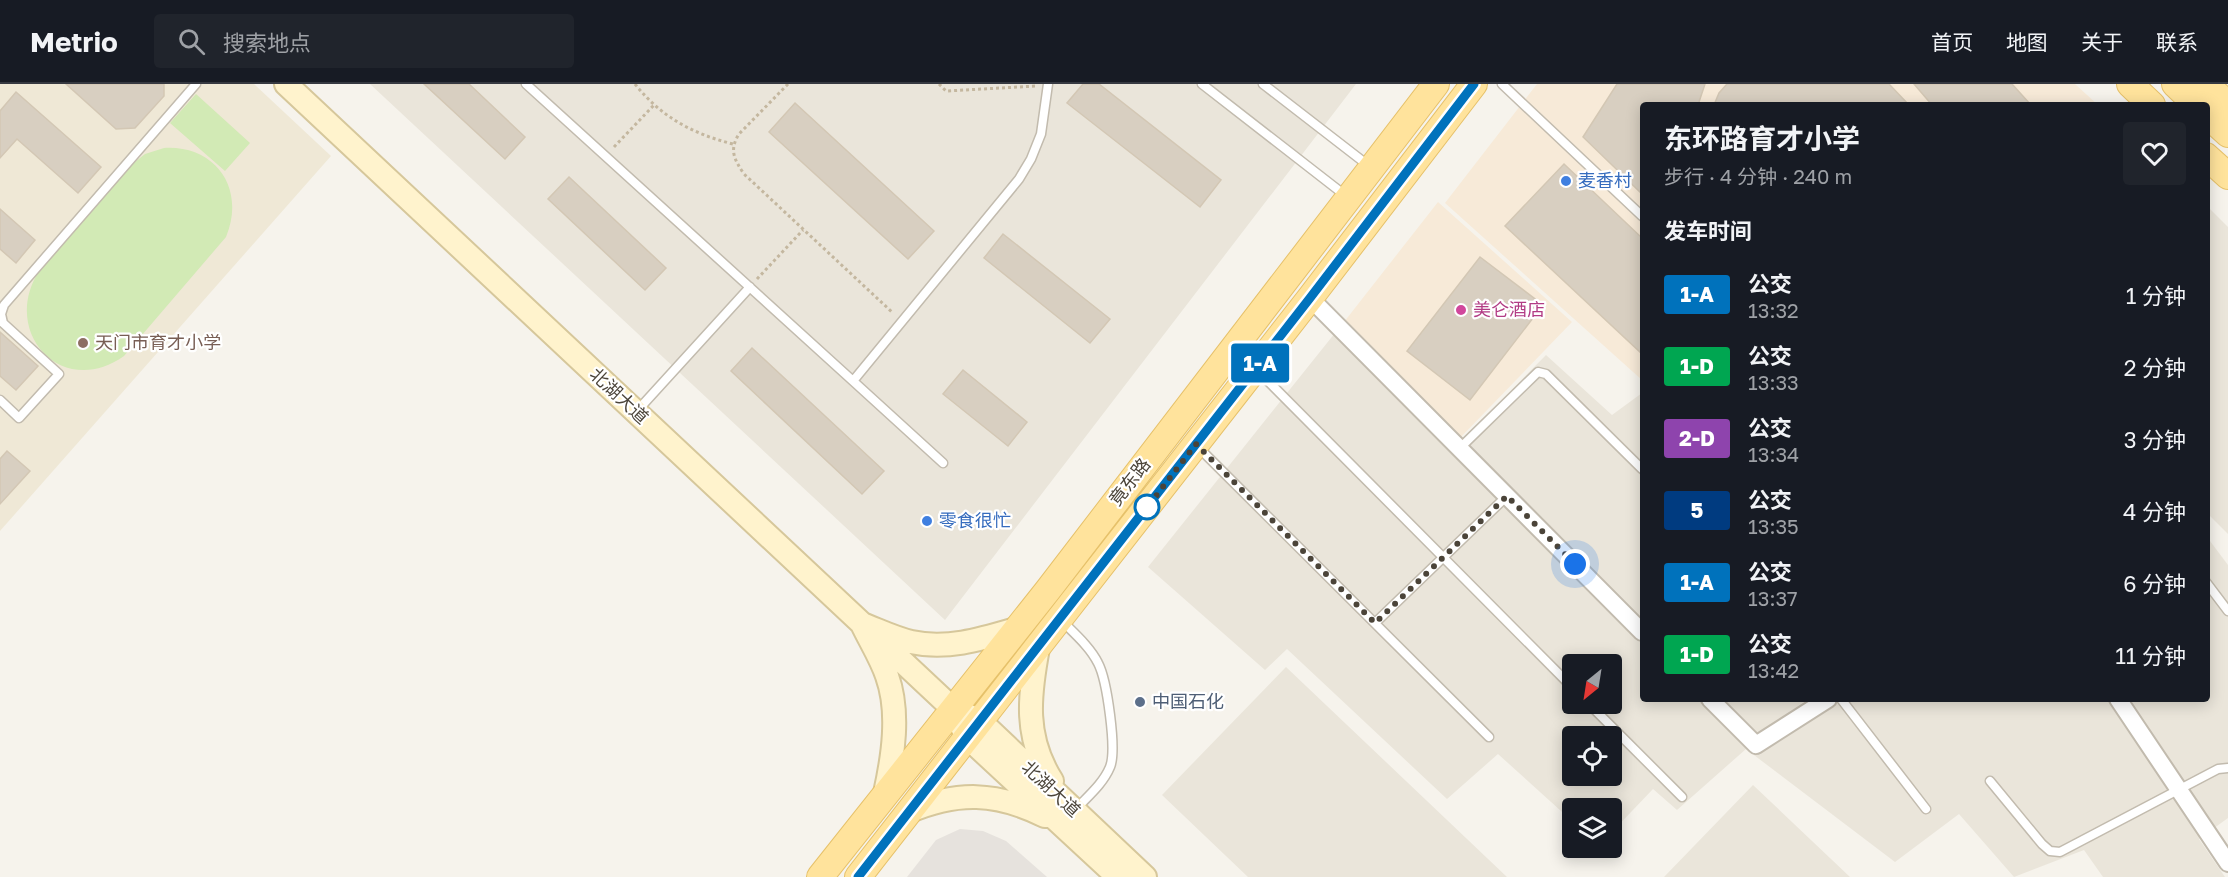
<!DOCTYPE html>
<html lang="zh">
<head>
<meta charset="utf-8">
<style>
	:root { --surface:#171b24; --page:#20242c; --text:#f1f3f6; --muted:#9ea1a6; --line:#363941 }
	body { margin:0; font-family:"Golos Text","Noto Sans SC",sans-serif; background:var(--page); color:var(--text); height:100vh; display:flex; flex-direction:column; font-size:22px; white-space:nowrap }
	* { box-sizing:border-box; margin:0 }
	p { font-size:20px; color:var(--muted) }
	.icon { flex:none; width:33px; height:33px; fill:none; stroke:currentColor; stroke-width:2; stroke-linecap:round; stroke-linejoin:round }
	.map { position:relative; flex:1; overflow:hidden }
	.sheet { position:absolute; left:1640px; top:18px; width:570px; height:600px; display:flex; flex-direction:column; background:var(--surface); border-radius:6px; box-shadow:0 3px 15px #0003 }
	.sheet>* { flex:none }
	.badge { padding:0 12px; border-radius:4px; font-size:21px; line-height:39px }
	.needle { width:39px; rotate:210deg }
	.buttons { position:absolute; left:1562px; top:570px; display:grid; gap:12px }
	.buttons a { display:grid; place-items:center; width:60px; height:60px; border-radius:6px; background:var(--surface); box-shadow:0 3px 15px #0003; font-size:30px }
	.you { position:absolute; width:30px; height:30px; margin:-15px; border:4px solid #fff; border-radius:50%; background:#1a73e8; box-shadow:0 0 0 9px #1a73e833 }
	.map>.badge { position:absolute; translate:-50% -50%; box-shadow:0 0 0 3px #fff }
	h2 { padding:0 24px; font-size:22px; line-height:54px }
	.round { display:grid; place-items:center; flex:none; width:63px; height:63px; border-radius:6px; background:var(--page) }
	.overview { display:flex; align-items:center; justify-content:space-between; height:102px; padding:0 24px }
	h1 { font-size:28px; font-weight:700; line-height:45px }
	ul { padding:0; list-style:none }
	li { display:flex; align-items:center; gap:18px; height:72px; padding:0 24px }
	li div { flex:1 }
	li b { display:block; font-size:22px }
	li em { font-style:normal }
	li .badge { min-width:66px; font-weight:700; text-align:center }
	header { display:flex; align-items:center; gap:36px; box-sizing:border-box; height:84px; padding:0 30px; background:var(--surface); border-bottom:2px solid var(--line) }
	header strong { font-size:28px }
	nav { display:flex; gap:33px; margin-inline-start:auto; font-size:21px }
	.search { width:420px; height:54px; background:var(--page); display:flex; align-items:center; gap:15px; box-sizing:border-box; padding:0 21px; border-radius:6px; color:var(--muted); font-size:22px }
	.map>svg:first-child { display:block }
	.residential { fill:#eae5da; fill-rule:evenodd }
	.commercial { fill:#f7ead8 }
	.industrial { fill:#e6e2dd }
	.education { fill:#efe8d6 }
	.green { fill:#d2eab5 }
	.building { fill:#d8cfc1; stroke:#d3c7b4; stroke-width:1.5 }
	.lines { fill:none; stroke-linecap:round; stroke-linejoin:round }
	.lane-casing { stroke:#c2bbae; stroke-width:11 }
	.street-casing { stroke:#c2bbae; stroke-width:20 }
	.secondary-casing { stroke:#d6c79b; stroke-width:26 }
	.primary-casing { stroke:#e6c16a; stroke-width:28 }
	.path { stroke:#c4b79f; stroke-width:3; stroke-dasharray:3 3; stroke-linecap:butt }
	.lane { stroke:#fff; stroke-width:8 }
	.street { stroke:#fff; stroke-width:16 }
	.secondary { stroke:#fff3cd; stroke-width:22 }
	.primary { stroke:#ffe39c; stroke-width:26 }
	.line-casing { stroke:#fff; stroke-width:14 }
	.line { stroke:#0072bc; stroke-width:9 }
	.walk { stroke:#4b4439; stroke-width:6; stroke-dasharray:0 10.8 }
	.shop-dot { fill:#3f7fe0; stroke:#fff; stroke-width:2 }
	.hotel-dot { fill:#d1479c; stroke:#fff; stroke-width:2 }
	.education-dot { fill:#8d6e63; stroke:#fff; stroke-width:2 }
	.stop-dot { fill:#fff; stroke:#0072bc; stroke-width:3 }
	.service-dot { fill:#5c6f8a; stroke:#fff; stroke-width:2 }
	.labels { text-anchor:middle; stroke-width:4.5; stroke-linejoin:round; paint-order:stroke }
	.shop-label { font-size:18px; fill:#366cbe; stroke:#fff; text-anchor:start }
	.hotel-label { font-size:18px; fill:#b23c85; stroke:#fff; text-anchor:start }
	.education-label { font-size:18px; fill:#785e54; stroke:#fff; text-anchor:start }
	.street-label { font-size:18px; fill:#4b4439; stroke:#fff }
	.service-label { font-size:18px; fill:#4e5e75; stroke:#fff; text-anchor:start }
</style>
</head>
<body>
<header>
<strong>Metrio</strong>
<div class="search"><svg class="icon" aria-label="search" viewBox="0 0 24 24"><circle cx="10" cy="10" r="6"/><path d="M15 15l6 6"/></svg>搜索地点</div>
<nav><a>首页</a><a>地图</a><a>关于</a><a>联系</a></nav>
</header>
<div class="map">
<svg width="2228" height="793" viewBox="0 0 2228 793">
	<rect width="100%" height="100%" fill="#f6f3ec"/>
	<path class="residential" d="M370,0H1356L945,536Z
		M2207,122L2228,143V450L2207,429Z
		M1335,249L1452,366L1546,271L1612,331L1642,309V615H2206L2207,453L2228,481V734L2199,755L2225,793H2103L2084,766L2014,793L1959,730L1895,778L1746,665L1677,726L1653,705L1611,749V724H1572V737L1498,670L1447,715L1287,565L1265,586L1148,483ZM1572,580H1611V620H1572ZM1572,652H1611V692H1572Z
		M1286,583L1507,793H1248L1162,711Z
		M1753,701L1850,793H1664Z"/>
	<path class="commercial" d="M1537,0H2075L2098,21H1642V296L1445,119Z
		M1438,118L1572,238L1460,354L1344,238Z"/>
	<path class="industrial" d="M960,745L983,747L1006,757L1047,793H907L936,756Z"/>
	<path class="education" d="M0,0H254L331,72L0,447Z"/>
	<path class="green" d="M196,10L250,59L225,87L170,39Z
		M164,64C216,61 246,105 226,153L124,272C62,316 0,248 39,187L130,82L145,70Z"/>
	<path class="building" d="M66,0H164V12L135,44L116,45Z
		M424,0H469L525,53L505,75Z
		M1083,0H1099L1221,96L1200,123L1067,19Z
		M1617,0H1705L1698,21H1642V110L1583,53Z
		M1727,0H1889L1909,21H1714L1719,9Z
		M1914,0H2012L2031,21H1932Z
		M16,8L101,83L78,109L17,55L0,74V27Z
		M795,19L934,147L908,175L769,48Z
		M1564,80L1642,154V265L1640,268L1505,142Z
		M569,93L666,184L645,206L548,115Z
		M0,125L35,156L16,179L0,165Z
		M1003,150L1110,235L1090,259L984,174Z
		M1480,173L1543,221L1470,316L1407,267Z
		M0,248L38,282L16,306L0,292Z
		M752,264L884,387L862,410L731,287Z
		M963,286L1027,338L1008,362L943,310Z
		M7,367L30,387L0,420V375Z"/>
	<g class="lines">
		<g class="lane-casing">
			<path id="lane" d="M526,0L853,297L1019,95L1031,75L1041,50L1048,0
				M1202,0L1346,112
				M1263,0L1369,82
				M1502,0L1642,132
				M1257,286L1572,603
				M853,297L943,379
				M0,316L19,334L59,290L3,239L1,230L4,221L196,0
				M637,327L750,203
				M1198,363L1489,653
				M1460,364L1538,288L1546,290L1642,385
				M2206,498L2228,527
				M1062,537C1075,550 1090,563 1098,579C1107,596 1117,666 1110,683C1103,700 1087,713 1075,726
				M1375,539L1507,412
				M1841,615L1926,725
				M1589,620L1682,713
				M1990,697L2042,760L2050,767L2060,768L2218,685L2228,684"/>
		</g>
		<g class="street-casing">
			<path id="street" d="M1310,214L1642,548
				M1710,615L1756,661L1828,615
				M2118,615L2228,779"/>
		</g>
		<g class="secondary-casing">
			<path id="secondary" d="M286,0L952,624L980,637L1145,793
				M1038,564C1029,612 1024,653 1052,697
				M960,639L967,653L1118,793
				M885,709C893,673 900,628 887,592C881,574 870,557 862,540C878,546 894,554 911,558C947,566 982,555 1016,545
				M908,728C957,707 996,708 1045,732"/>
		</g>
		<g class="primary-casing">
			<path id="primary" d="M2130,0L2152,21
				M2175,0L2197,21
				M2206,0L2228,21
				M2206,30L2228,50
				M2206,72L2228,92
				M820,793L1048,506L1436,0
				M858,793L1310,214L1474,0"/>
		</g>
		<path class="path" d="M635,0C661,33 693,50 733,60
			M788,0L739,50C729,66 734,75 744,90L893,229
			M939,0L946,7L1036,2
			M614,63L654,21
			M757,195L803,146"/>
		<use href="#lane" class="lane"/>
		<use href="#street" class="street"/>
		<use href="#secondary" class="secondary"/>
		<use href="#primary" class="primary"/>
	</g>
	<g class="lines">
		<g class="line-casing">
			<path id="line" d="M858,793L1310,214L1474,0"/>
		</g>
		<use href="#line" class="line"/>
		<path class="walk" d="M1147,423L1142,430L1196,360L1375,539L1507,412L1575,480"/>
	</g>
	<g class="shop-dot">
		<circle cx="1566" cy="97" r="6"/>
		<circle cx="927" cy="437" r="6"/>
	</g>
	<circle class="hotel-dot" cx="1461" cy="226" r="6"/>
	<circle class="education-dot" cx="83" cy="259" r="6"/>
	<circle class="stop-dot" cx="1147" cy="423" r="12"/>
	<circle class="service-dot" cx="1140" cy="618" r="6"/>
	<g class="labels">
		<g class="shop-label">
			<text x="1578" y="103">麦香村</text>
			<text x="939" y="443">零食很忙</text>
		</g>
		<g class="hotel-label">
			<text x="1473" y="232">美仑酒店</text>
		</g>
		<g class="education-label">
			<text x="95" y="265">天门市育才小学</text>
		</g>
		<g class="street-label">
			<text transform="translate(619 312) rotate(43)" y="6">北湖大道</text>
			<text transform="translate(1130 398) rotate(-52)" y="6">竟东路</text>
			<text transform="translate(1051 705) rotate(43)" y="6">北湖大道</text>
		</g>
		<g class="service-label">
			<text x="1152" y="624">中国石化</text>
		</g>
	</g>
</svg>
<div class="buttons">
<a><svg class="needle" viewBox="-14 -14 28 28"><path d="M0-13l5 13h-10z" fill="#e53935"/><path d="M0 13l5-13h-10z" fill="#9ea1a6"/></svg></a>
<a><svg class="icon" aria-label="locate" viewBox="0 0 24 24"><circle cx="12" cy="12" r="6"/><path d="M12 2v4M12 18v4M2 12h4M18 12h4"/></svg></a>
<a><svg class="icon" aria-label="layers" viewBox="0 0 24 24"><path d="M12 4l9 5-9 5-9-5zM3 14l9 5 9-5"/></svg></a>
</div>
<div class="you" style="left:1575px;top:480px"></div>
<b class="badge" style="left:1260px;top:279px;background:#0072bc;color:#fff">1-A</b>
<section class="sheet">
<div class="overview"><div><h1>东环路育才小学</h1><p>步行 · 4 分钟 · 240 m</p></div><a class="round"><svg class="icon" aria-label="heart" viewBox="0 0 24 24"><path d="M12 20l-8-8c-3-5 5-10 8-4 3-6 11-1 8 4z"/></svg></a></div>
<h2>发车时间</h2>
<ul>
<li><span class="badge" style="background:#0072bc;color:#fff">1-A</span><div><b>公交</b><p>13:32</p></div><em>1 分钟</em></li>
<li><span class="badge" style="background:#00a651;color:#fff">1-D</span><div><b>公交</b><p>13:33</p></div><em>2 分钟</em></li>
<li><span class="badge" style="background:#8e44ad;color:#fff">2-D</span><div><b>公交</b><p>13:34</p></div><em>3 分钟</em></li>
<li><span class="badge" style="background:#003b80;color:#fff">5</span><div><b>公交</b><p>13:35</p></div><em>4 分钟</em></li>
<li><span class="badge" style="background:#0072bc;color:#fff">1-A</span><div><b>公交</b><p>13:37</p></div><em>6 分钟</em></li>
<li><span class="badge" style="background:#00a651;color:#fff">1-D</span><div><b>公交</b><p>13:42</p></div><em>11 分钟</em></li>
</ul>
</section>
</div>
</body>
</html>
